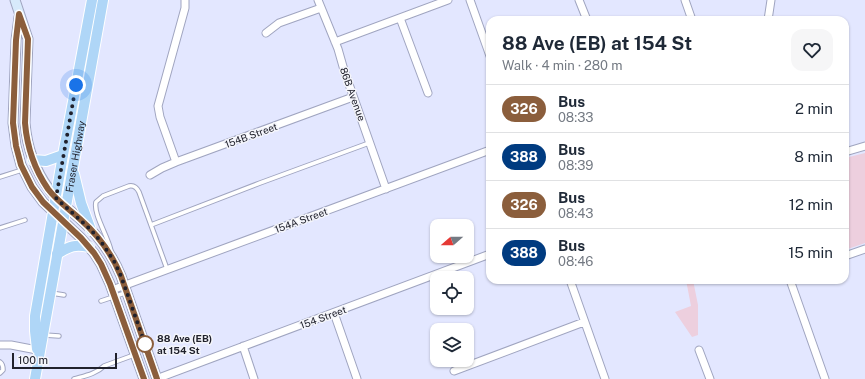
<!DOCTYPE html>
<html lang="en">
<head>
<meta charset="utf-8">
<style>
	:root { --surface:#fff; --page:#f6f6f7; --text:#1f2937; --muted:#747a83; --line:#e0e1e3 }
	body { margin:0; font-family:"Public Sans",sans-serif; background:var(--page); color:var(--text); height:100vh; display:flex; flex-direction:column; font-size:15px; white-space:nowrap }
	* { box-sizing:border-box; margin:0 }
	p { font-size:13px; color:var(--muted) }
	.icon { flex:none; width:22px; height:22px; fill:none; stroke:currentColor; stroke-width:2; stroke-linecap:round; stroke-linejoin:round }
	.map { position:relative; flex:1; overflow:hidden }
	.drawer { position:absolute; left:486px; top:16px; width:363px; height:268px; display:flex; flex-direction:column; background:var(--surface); border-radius:12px; box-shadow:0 1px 3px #0004 }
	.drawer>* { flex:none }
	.badge { padding:0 8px; border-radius:13px; font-size:14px; line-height:26px }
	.needle { width:26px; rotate:250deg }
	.tools { position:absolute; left:430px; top:219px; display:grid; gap:8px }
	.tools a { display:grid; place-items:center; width:44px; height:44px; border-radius:8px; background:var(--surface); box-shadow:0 1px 3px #0004; font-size:20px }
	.scale { position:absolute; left:12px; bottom:10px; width:105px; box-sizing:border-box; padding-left:4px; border:2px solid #20212c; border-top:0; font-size:11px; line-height:14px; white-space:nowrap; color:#20212c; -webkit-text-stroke:3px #f4f5fb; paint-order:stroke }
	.you { position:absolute; width:20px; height:20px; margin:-10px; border:3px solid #fff; border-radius:50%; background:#1a73e8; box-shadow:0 0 0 6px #1a73e833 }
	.map>.badge { position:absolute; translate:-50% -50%; box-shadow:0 0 0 2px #fff }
	.round { display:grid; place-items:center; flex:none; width:42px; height:42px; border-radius:12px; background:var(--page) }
	.headline { display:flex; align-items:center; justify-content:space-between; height:68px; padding:0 16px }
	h1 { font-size:19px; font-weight:700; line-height:30px }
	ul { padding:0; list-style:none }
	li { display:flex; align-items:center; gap:12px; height:48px; padding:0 16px; border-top:1px solid var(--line) }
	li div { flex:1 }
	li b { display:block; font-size:15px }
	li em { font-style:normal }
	li .badge { min-width:44px; font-weight:700; text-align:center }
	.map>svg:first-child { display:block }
	.green { fill:#edcfde }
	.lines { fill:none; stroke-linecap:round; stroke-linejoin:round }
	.lane-casing { stroke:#a0a5c0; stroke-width:5.5 }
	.street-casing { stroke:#a0a5c0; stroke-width:9 }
	.secondary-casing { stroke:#a0a5c0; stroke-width:11 }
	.primary-casing { stroke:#fff; stroke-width:12 }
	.lane { stroke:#fff; stroke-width:3.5 }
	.street { stroke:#fff; stroke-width:7 }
	.secondary { stroke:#d7eafb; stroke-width:9 }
	.primary { stroke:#afd6f7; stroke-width:10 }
	.line-casing { stroke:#fff; stroke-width:9 }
	.line { stroke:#8b5e3c; stroke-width:6 }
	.walk { stroke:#20212c; stroke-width:4; stroke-dasharray:0 7.2 }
	.stop-dot { fill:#fff; stroke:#8b5e3c; stroke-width:2 }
	.labels { text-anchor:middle; stroke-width:3; stroke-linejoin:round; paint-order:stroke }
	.street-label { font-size:10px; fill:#20212c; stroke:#f4f5fb }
	.stop-label { font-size:10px; font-weight:bold; fill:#20212c; stroke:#f4f5fb; text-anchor:start }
</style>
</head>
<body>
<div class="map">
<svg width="865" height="379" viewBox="0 0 865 379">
	<rect width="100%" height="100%" fill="#e3e7ff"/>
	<path class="green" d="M865,153V243L845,250V158Z
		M686,280H693L698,305V335L692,337L675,312L691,306Z"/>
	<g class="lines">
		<g class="lane-casing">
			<path id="lane" d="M0,177L22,170
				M151,225L260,183L369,143
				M0,228L25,220
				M111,251C108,236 93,214 96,202L103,196L129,186C134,185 137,188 139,192L167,269
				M51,293L64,295
				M101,301L125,293
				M44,335L59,336
				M0,362C3,364 3,367 3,370L0,373
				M74,379C84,376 96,374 104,366L134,355"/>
		</g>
		<g class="street-casing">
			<path id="street" d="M318,0L338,49L344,70L386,189
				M470,0L490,56
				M579,0L587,20
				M685,0L692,20
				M400,18L428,93
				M768,20L771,0
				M266,33L279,23L321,8
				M335,42L448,0
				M845,152L865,146
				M176,162L160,117L158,106L185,8V0
				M150,175L162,168L176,162L353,97
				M845,256L865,249
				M570,280L605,379
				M790,280L825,379
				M112,290L490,150
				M334,313L357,379
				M0,345H11L37,350
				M243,346L254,379
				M699,350L710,379
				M454,371L584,322
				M156,379L490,254"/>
		</g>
		<g class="secondary-casing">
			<path id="secondary" d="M15,0L28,39L25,123C27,147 35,170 49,189C57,201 69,209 80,219C97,234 112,254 121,276L157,379
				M19,17L16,40L13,123L16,146L21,165L32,187L43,202L81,238L94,253L101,264L110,284L144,379"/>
		</g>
		<g class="primary-casing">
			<g id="primary">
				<path d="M33,160L46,161L63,155"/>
				<path d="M74,174L81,203L91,230"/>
				<path d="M57,254C70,246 75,244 89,247"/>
				<path d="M37,349L35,331V316L63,155L92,0"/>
				<path id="s1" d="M35,379L103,0"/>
			</g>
		</g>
		<use href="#lane" class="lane"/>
		<use href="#street" class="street"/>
		<use href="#secondary" class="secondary"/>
		<use href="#primary" class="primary"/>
	</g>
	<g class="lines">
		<g class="line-casing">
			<path id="line" d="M144,379L110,284L101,264L94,253L81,238L43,202L32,187L21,165L16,146L13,123L16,40L19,14L28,39L25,123C27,147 35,170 48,189C57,201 69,209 80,219C97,234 112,254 121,276L157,379"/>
		</g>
		<use href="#line" class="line"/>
		<path class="walk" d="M76,85L56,198L91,230L102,243L114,261L121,276L145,344"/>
	</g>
	<circle class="stop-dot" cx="145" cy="344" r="8"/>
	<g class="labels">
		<g class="street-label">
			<text transform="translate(353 94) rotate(70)" y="4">86B Avenue</text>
			<text transform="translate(251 135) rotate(-20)" y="4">154B Street</text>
			<text dy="4" stroke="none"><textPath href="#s1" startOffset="226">Fraser Highway</textPath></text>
			<text transform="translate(301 220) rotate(-20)" y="4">154A Street</text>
			<text transform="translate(323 317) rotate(-20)" y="4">154 Street</text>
		</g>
		<g class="stop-label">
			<text x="157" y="342">88 Ave (EB)<tspan x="157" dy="12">at 154 St</tspan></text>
		</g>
	</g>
</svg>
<div class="tools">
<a><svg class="needle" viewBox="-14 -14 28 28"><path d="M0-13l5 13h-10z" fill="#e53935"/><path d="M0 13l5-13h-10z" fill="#747a83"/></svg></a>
<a><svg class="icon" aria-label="locate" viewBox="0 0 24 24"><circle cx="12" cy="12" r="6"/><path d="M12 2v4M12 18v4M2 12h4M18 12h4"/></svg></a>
<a><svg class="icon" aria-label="layers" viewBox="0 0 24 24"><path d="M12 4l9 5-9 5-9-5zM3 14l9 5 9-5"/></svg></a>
</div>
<div class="scale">100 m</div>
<div class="you" style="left:76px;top:85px"></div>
<section class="drawer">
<div class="headline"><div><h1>88 Ave (EB) at 154 St</h1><p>Walk · 4 min · 280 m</p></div><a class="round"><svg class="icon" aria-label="heart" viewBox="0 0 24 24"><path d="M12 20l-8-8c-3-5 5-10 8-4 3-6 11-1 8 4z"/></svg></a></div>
<ul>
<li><span class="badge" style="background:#8b5e3c;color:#fff">326</span><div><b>Bus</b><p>08:33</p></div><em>2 min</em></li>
<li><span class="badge" style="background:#003b80;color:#fff">388</span><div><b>Bus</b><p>08:39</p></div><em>8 min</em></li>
<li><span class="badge" style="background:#8b5e3c;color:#fff">326</span><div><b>Bus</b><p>08:43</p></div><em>12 min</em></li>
<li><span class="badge" style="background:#003b80;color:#fff">388</span><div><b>Bus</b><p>08:46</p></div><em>15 min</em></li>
</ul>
</section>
</div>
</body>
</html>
